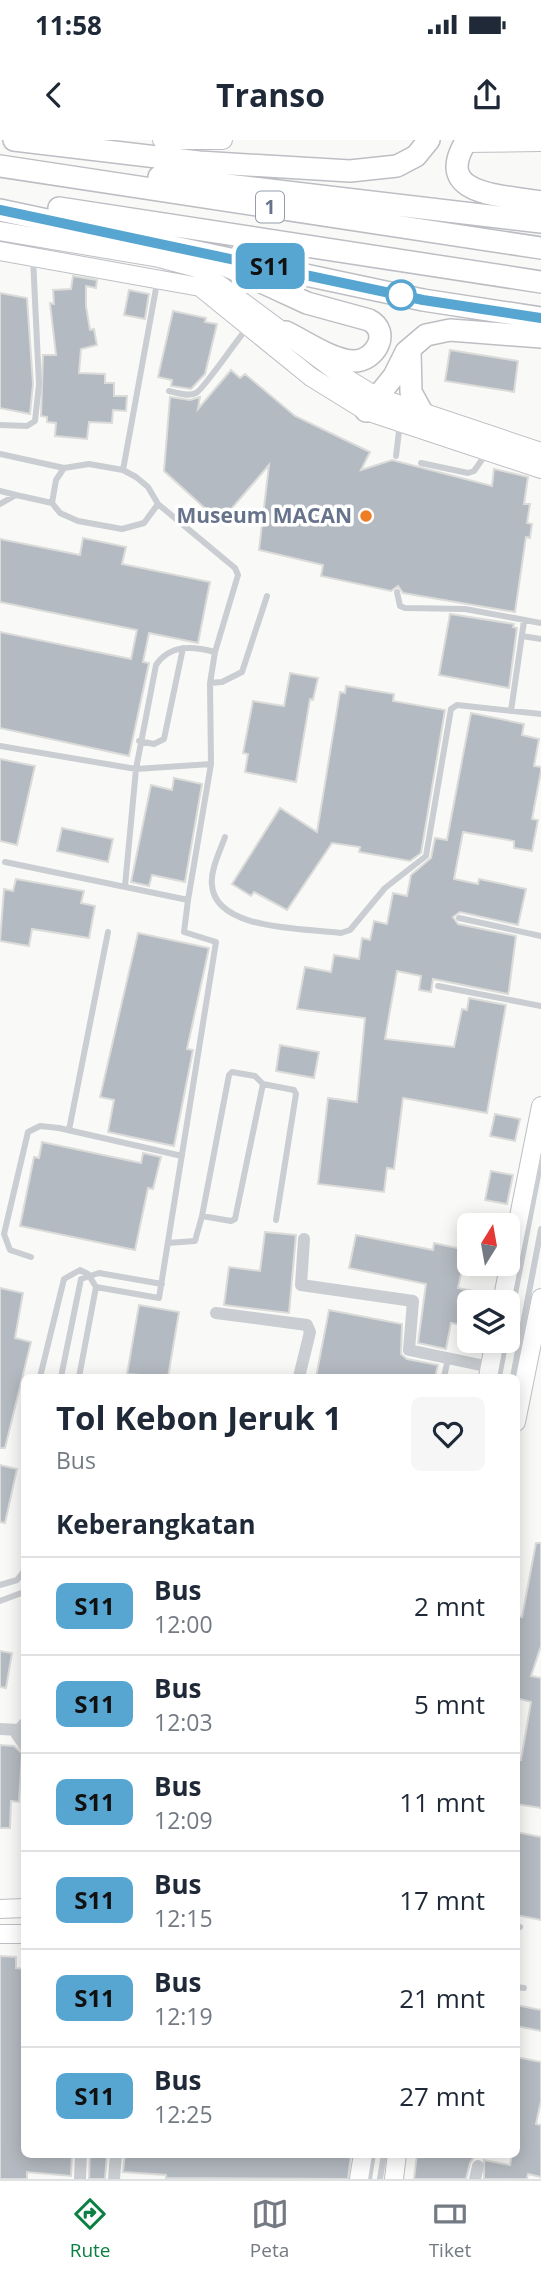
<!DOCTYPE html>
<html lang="id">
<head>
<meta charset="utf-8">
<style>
	:root { --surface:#fff; --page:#f6f6f7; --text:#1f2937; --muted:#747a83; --line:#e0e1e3; --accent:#0b8043 }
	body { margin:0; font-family:"Open Sans",sans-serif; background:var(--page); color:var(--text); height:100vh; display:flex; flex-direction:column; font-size:26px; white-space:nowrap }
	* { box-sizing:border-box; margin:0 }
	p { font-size:23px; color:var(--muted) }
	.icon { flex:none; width:38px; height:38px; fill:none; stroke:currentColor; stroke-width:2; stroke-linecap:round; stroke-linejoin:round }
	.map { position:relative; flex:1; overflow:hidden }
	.sheet { position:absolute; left:21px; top:1234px; width:499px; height:784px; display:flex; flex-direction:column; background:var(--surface); border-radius:10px; box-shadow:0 4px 18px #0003 }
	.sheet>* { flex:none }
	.badge { padding:0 14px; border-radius:10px; font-size:24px; line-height:46px }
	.needle { width:46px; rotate:11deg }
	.tools { position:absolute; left:457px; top:1073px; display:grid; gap:14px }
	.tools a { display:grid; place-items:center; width:63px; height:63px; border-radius:10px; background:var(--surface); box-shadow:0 4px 18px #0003; font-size:35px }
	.map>.badge { position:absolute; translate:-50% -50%; box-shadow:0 0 0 4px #fff }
	h2 { padding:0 35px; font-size:26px; line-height:63px }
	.round { display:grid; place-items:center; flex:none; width:74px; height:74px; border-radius:10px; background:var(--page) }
	.head { display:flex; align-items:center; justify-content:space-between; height:119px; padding:0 35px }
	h1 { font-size:33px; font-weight:700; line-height:52px }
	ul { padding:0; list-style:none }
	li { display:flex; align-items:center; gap:21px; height:98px; padding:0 35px; border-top:2px solid var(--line) }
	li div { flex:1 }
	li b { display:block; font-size:26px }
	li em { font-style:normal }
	li .badge { min-width:77px; font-weight:700; text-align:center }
	.status { display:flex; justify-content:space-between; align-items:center; height:49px; padding:0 35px; background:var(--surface); direction:ltr }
	.status svg { height:19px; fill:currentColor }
	header { display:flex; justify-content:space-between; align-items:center; height:91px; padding:0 35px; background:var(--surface); font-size:32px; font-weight:700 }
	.tab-bar { display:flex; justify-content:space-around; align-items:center; height:98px; border-top:2px solid var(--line); background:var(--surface); font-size:19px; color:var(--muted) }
	.tab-bar a { display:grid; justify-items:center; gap:4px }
	.tab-bar .current { color:var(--accent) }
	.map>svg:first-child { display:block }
	.building { fill:#b4bac1; stroke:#dbdcda; stroke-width:2 }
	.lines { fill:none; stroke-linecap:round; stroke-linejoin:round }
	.primary-casing { stroke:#bdbfc4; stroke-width:20 }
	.highway-casing { stroke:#bcbec3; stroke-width:24 }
	.lane { stroke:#cacdd1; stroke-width:6 }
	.street { stroke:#cacdd1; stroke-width:12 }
	.primary { stroke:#fff; stroke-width:18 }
	.highway { stroke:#fff; stroke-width:21 }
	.line-casing { stroke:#fff; stroke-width:16 }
	.line { stroke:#57a6d2; stroke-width:10 }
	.stop-dot { fill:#fff; stroke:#57a6d2; stroke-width:3.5 }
	.poi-dot { fill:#ee7c23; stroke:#fff; stroke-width:2.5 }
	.labels { text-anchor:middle; stroke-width:7; stroke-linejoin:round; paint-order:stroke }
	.shield { fill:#fff; stroke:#959dad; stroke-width:2 }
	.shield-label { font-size:19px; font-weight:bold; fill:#67738a }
	.poi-label { font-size:21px; font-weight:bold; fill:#67738a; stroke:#fff; text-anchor:end }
</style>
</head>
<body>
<div class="status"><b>11:58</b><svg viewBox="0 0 49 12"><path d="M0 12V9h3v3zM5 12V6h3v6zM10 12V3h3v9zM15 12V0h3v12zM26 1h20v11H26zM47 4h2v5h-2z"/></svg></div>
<header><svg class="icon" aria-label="back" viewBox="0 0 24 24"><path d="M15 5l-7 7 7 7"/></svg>Transo<svg class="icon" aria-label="share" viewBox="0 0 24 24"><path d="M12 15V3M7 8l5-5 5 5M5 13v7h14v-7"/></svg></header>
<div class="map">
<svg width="541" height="2039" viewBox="0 0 541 2039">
	<rect width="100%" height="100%" fill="#f9faf7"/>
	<path class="building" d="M73,136L97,140L96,148L86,146V166L90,190L94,189L97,205L81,209L79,233L105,234V243H114V256H127L126,271L113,270L112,283L89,282L87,299L55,296L56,283L47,282V277L41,276L43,215H56L50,163L54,164L53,150L71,149Z
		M129,150L149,154L145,179L124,175Z
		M0,153L27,158L33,244L30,274L0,268Z
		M173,171L206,178L205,182L217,184L205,234L191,249L171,246L172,240L158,237Z
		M450,210L518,221L514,252L445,241Z
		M231,230L240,238L245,234L295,276L370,312L361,330L392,320L492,346L494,329L528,337L524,364H530L527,383L532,384L530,398L526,397L515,472L403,453L398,446L391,451L321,436L323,425L259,410L269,325L220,382L164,331L170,257L190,260L200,257L198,269Z
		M83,398L126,407L122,424L210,442L198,503L149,493L143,522L149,523L129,616L0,588V492L131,519L137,490L0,462V399L80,415Z
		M450,474L514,484L513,487L517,488L509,548L439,535Z
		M290,533L318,538L313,560L310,559L296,642L245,632L248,614L243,613L253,561L284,566Z
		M346,546L394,554L393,561L445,570L421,713L410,721L359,712L360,707L332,703L287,770L254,752L251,756L232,744L280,668L317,692L340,552L345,553Z
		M471,573L524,584L522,595L539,599L534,626L541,627V631L532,679L538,680L532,711L514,708V701L463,692L454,739L478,744L479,739L526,749L518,785L460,772L453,777L458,784L516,796L509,850L508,854L433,839L431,852L419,850L421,836L397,831L385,899L454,907L462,869L467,870L469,858L506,865L487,973L403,958L394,1029L387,1028L384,1052L318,1044L328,958L357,962L365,878L297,869L305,827L331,832L334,815L359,819L362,798L370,800L374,781L387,784L393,753L407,756L411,735L431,718L435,698L447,700Z
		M0,619L35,626L17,705L0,701Z
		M174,638L202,644L185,742L152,735L149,746L131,742L151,645L172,650Z
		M62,688L113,699L108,722L57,711Z
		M16,739L84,751L81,763L95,766L89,798L32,789L29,806L0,801L4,749L13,751Z
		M138,793L209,808L187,909L193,910L174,1006L108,992L114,960L100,957Z
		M280,905L319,912L314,938L276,931Z
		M495,974L520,979L515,1001L490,996Z
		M42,1002L141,1023L143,1013L161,1017L153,1049L148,1048L135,1110L20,1086L34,1017L39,1018Z
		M491,1031L513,1035L507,1064L485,1060Z
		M265,1092L296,1095L289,1173L224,1165L229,1127L260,1131Z
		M356,1095L433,1110L434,1103L466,1110L458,1148L474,1151L472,1162H469L467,1186L451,1183L446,1209L418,1203L426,1144L349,1128Z
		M0,1148L23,1153L15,1198L31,1202L5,1308H0Z
		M139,1165L179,1172L168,1237L127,1234Z
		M329,1170L402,1184L401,1214L407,1219L438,1225L435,1237H316Z
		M0,1325L17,1329L5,1383L0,1382Z
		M536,1403H541V1506L531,1536L541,1538V1668L516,1664V1619L521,1620L531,1562L516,1558V1476L522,1477Z
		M0,1511L12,1513L6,1548L0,1547Z
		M0,1605L14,1606L22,1613L19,1662L11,1661L10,1688H0Z
		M516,1692L541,1697V1780L516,1775Z
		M0,1816L16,1817V1828L24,1829V2014H72L71,2036L27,2032V2039H0Z
		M516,1865L541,1870V1891L516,1886Z
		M516,1917L541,1922V1961L536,1984L541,1985V2037L528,2034L527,2039H484V2020L510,2025L512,2014H516Z
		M90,2014H107L105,2039H89Z
		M125,2014H351L348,2039L166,2038V2035L123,2032Z
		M417,2014H476L470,2023L466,2039H414Z"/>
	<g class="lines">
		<g class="primary-casing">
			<path id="primary" d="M162,0H223
				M465,3L541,2
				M0,91L159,118L197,128L341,235L377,257L541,312
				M0,111L200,147L311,237L366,271L541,329
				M502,1162L541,966
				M488,1237L495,1200
				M516,1282L541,1158
				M0,1769L24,1768
				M0,1794H24
				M359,2039L363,2014
				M394,2039L397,2014"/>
		</g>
		<g class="highway-casing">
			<path id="highway" d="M14,0L199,22L350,31L397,26L416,16L429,0
				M467,0C430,57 505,55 541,62
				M0,26L541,108
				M159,37L541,82
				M59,68L541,142
				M0,70L423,160L541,178
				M218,122L307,163L369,180C392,192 375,221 354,221C333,221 305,201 286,192
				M410,210L411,252L423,274
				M366,271L394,236L406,212L426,195L450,190L541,197"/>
		</g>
		<path class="lane" d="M169,251C177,253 188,257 196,253C203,250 238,198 248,187
			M0,285L27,286L35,281L39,244L33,118
			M0,314L64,328
			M396,316L400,283
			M421,323L468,333L474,331L486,314
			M123,330L157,143
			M0,351L16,355
			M52,363L56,340L64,328L89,324L123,330L136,337L148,347L158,364L235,428L238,435L215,512L210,543L211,624L136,629L125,746
			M0,364L16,355L52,363L60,373L78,381L122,389L144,383L158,364
			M397,452L400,466L405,468L465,469L541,483
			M522,496L541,499
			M210,543L222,542L242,532L267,456
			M511,571L524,481
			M139,601L154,604L164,599L183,508
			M0,606L136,629L156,525C170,504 193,506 215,512
			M225,697C220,711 210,731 212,745C215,791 306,788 341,793L350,790L385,748L426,716L451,569L457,565L541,574
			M5,722L188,760L184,792L216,802L159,1158L96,1147
			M188,760L211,624
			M459,778L541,796
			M438,846L541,866
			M69,990L108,792
			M202,1076L229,935L232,932L255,936L263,944
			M168,1103L195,1101L202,1076L231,1081L235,1079L263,944L294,950L296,954L276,1080
			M31,1117L10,1110L4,1094L28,992L40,986L59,988L182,1016
			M508,1190L541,1020
			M40,1237L64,1139L80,1130L88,1134L96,1147L79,1237
			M61,1237L81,1139L99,1133L162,1144
			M444,1237L448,1219
			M499,1237L506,1200
			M513,1237L541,1089
			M0,1445L17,1440L24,1431
			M0,1461L24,1452
			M516,1786L520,1787
			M516,1847L524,1848
			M369,2039L373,2014
			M380,2039L384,2014"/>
		<path class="street" d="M304,1099L301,1145L413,1161L409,1210L490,1227
			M216,1173L307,1185L310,1192L299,1237
			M0,1589L19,1590L24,1584
			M14,1590L24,1605
			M80,2039L81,2014
			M114,2039L116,2014
			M475,2039L478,2026"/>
		<use href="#primary" class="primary"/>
		<use href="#highway" class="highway"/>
	</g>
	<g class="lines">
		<g class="line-casing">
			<path id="line" d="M0,70L423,160L541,178"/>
		</g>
		<use href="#line" class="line"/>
	</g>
	<circle class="stop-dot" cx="401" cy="155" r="14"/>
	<circle class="poi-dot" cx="366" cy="376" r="7"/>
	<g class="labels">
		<rect class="shield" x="256" y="51.5" width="28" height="31" rx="5"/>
		<g class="shield-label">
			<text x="270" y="74">1</text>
		</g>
		<g class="poi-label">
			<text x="352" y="383">Museum MACAN</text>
		</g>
	</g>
</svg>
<div class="tools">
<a><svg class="needle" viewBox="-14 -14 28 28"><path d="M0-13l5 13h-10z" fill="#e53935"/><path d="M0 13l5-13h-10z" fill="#747a83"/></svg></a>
<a><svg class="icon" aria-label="layers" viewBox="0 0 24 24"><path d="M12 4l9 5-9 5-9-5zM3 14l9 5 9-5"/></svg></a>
</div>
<b class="badge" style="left:270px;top:126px;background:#57a6d2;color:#111">S11</b>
<section class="sheet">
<div class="head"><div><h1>Tol Kebon Jeruk 1</h1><p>Bus</p></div><a class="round"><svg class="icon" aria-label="heart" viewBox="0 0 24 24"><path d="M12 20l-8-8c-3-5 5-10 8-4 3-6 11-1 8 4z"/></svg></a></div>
<h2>Keberangkatan</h2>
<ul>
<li><span class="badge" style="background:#57a6d2;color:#111">S11</span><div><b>Bus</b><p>12:00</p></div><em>2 mnt</em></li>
<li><span class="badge" style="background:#57a6d2;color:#111">S11</span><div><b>Bus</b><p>12:03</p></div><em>5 mnt</em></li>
<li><span class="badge" style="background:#57a6d2;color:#111">S11</span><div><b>Bus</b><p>12:09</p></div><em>11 mnt</em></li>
<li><span class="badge" style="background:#57a6d2;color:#111">S11</span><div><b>Bus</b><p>12:15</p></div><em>17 mnt</em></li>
<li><span class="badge" style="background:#57a6d2;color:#111">S11</span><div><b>Bus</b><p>12:19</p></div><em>21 mnt</em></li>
<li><span class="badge" style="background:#57a6d2;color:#111">S11</span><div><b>Bus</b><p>12:25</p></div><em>27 mnt</em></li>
</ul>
</section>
</div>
<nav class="tab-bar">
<a class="current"><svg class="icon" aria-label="directions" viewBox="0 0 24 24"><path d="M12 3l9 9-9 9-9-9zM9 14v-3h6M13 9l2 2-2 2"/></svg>Rute</a>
<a><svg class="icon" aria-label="map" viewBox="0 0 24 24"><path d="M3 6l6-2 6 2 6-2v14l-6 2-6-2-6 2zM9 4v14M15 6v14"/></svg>Peta</a>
<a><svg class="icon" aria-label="tickets" viewBox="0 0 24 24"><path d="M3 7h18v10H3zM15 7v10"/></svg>Tiket</a>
</nav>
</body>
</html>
